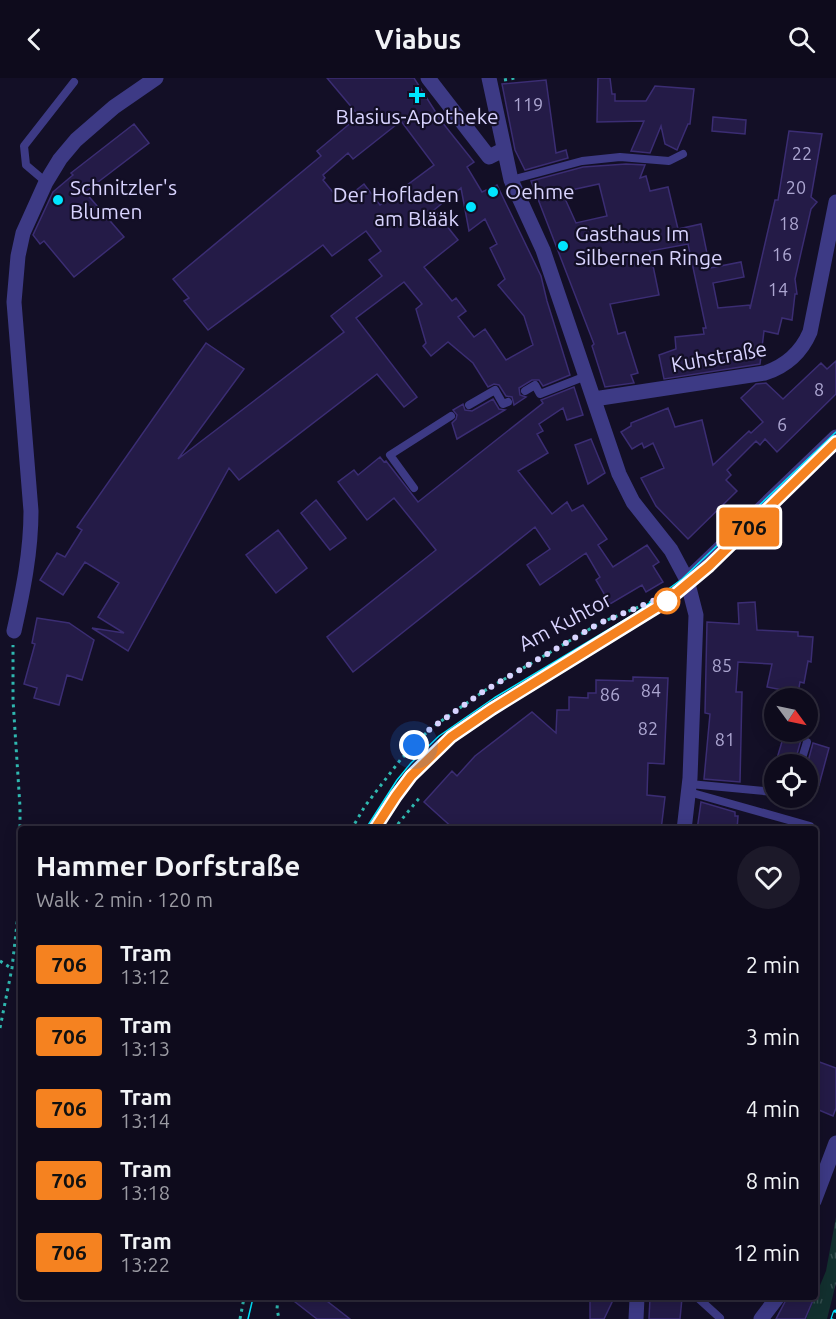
<!DOCTYPE html>
<html lang="en">
<head>
<meta charset="utf-8">
<style>
	:root { --surface:#0e0b1c; --page:#1c1929; --text:#f1f3f6; --muted:#9b9ba3; --line:#2e2b3b }
	body { margin:0; font-family:Ubuntu,sans-serif; background:var(--page); color:var(--text); height:100vh; display:flex; flex-direction:column; font-size:22px; white-space:nowrap }
	* { box-sizing:border-box; margin:0 }
	p { font-size:20px; color:var(--muted) }
	.icon { flex:none; width:33px; height:33px; fill:none; stroke:currentColor; stroke-width:2; stroke-linecap:round; stroke-linejoin:round }
	.map { position:relative; flex:1; overflow:hidden }
	.drawer { position:absolute; left:18px; top:748px; width:800px; height:474px; display:flex; flex-direction:column; background:var(--surface); border-radius:6px; box-shadow:0 3px 15px #0003,0 0 0 2px var(--line) }
	.drawer>* { flex:none }
	.badge { padding:0 12px; border-radius:4px; font-size:21px; line-height:39px }
	.needle { width:39px; rotate:123deg }
	.tools { position:absolute; left:764px; top:610px; display:grid; gap:12px }
	.tools a { display:grid; place-items:center; width:54px; height:54px; border-radius:50%; background:var(--surface); box-shadow:0 3px 15px #0003,0 0 0 2px var(--line); font-size:30px }
	.you { position:absolute; width:30px; height:30px; margin:-15px; border:4px solid #fff; border-radius:50%; background:#1a73e8; box-shadow:0 0 0 9px #1a73e833 }
	.map>.badge { position:absolute; translate:-50% -50%; box-shadow:0 0 0 3px #fff }
	.round { display:grid; place-items:center; flex:none; width:63px; height:63px; border-radius:32px; background:var(--page) }
	.summary { display:flex; align-items:center; justify-content:space-between; height:102px; padding:0 18px }
	h1 { font-size:28px; font-weight:700; line-height:45px }
	ul { padding:0; list-style:none }
	li { display:flex; align-items:center; gap:18px; height:72px; padding:0 18px }
	li div { flex:1 }
	li b { display:block; font-size:22px }
	li em { font-style:normal }
	li .badge { min-width:66px; font-weight:700; text-align:center }
	header { display:flex; justify-content:space-between; align-items:center; height:78px; padding:0 18px; background:var(--surface); font-size:27px; font-weight:700 }
	.map>svg:first-child { display:block }
	.grass { fill:url(#grass-tufts) }
	.building { fill:#241b47; stroke:#3b2d73; stroke-width:1.5; fill-rule:evenodd }
	.lines { fill:none; stroke-linecap:round; stroke-linejoin:round }
	.path { stroke:#2fb8b0; stroke-width:3; stroke-dasharray:3 4.5; stroke-linecap:butt }
	.lane { stroke:#3d3a85; stroke-width:8 }
	.street { stroke:#3d3a85; stroke-width:15 }
	.tram { stroke:#00e5ff; stroke-width:1.5 }
	.rail-casing { stroke:#00e5ff; stroke-width:7 }
	.rail { stroke:#130f26; stroke-width:4.5; stroke-dasharray:14; stroke-linecap:butt }
	.line-casing { stroke:#fff; stroke-width:14 }
	.line { stroke:#f58220; stroke-width:9 }
	.walk { stroke:#d9d4ff; stroke-width:6; stroke-dasharray:0 10.8 }
	.poi-dot { fill:#00e5ff; stroke:#130f26; stroke-width:2 }
	.stop-dot { fill:#fff; stroke:#f58220; stroke-width:3 }
	.labels { text-anchor:middle; stroke-width:4.5; stroke-linejoin:round; paint-order:stroke }
	.number-label { font-size:18px; fill:#aca6d1 }
	.poi-label { font-size:21px; fill:#d9d4ff; stroke:#130f26; text-anchor:start }
	.street-label { font-size:21px; fill:#d9d4ff; stroke:#130f26 }
</style>
</head>
<body>
<header><svg class="icon" aria-label="back" viewBox="0 0 24 24"><path d="M15 5l-7 7 7 7"/></svg>Viabus<svg class="icon" aria-label="search" viewBox="0 0 24 24"><circle cx="10" cy="10" r="6"/><path d="M15 15l6 6"/></svg></header>
<div class="map">
<svg width="836" height="1241" viewBox="0 0 836 1241">
	<defs>
		<pattern id="grass-tufts" width="24" height="20" patternUnits="userSpaceOnUse" patternTransform="scale(1.5)"><rect width="24" height="20" fill="#12302f"/><path d="M3 7l-1-3M5 7V3M7 7l1-3M15 17l-1-3M17 17v-4M19 17l1-3" fill="none" stroke="#344d4e"/></pattern>
	</defs>
	<rect width="100%" height="100%" fill="#130f26"/>
	<path class="grass" d="M836,1139V1205L827,1241H806L826,1193Z"/>
	<path class="building" d="M327,0H414L442,44L474,84L467,89L482,114L497,107L541,198L547,223L570,297L543,308L539,302H532L519,310L520,317L526,319L514,327L512,319L506,318L499,307L494,306L488,309L473,285L448,264L431,278L423,268L426,265L416,231L422,226L404,204L356,240L417,319L404,329L377,296L239,402L229,390L128,573L92,550L124,555L98,539L119,505L85,484L63,517L40,502L57,475L65,479L82,452L77,449L206,265L244,291L178,381L344,254L331,238L382,198L369,182L381,173L366,153L332,178L323,167L208,252L184,223L189,220L173,201L321,78L317,73L359,38ZM401,43L434,87L380,127L364,106L341,124L323,102L325,100L323,97L348,75L353,81ZM461,110L469,153L485,141L497,166L490,170L505,201L498,207L524,238L533,267L506,282L485,251L474,259L458,239L466,233L456,220L452,223L424,189L458,162L434,132Z
		M598,0H610L612,16H615V23H646L655,8L694,11L690,46H688L677,72L665,66L661,48L650,75L631,73L644,43L597,44Z
		M546,2L556,75L566,72L568,80L525,92L515,72L502,6Z
		M713,39L746,42L745,56L712,53Z
		M134,46L149,65L85,114L124,159L74,199L44,163L40,166L33,157L53,114L73,97L71,95Z
		M789,53L822,56L811,119L817,124L811,131L795,201L797,216H795L792,242L782,240L778,256L764,253L760,286L664,301L659,277L676,271L675,259L704,256L703,250H706L688,166L650,173L659,217L610,226L618,256L625,254L638,295L631,297L634,305L605,309L592,268L594,266L531,103L583,89L626,86L645,87L640,100L646,98L650,113L668,109L678,151L701,146L710,190L741,184L744,199L713,205L718,230L750,227V231L775,122H778ZM599,106L607,138L576,145L562,114Z
		M836,283V316L777,374L765,361L760,367L756,363L727,392L731,397L726,402L737,413L688,461L656,428L641,400L664,390L653,365L644,370L642,365L632,371L621,354L631,348V345L668,330L675,349L702,342L713,387L749,353L751,355L763,344L741,320L756,306L766,305L783,321L821,285L827,291Z
		M574,309L583,337L567,342L563,330L539,346L543,353L537,356L548,375L518,393L552,436L567,424L572,433L583,427L607,461L598,467L613,489L647,467L659,484L653,488L663,504L646,514L642,507L610,526L596,502L600,499L586,475L540,507L527,487L550,471L535,449L353,594L327,559L436,472L394,420L367,442L338,404L354,392L358,397L380,379L384,384L386,383L418,424L543,325L541,322Z
		M493,321L499,331L505,332L457,361L452,345L456,341L457,337L453,332L463,326L465,332L472,333Z
		M591,361L605,395L588,406L575,367Z
		M316,422L346,460L330,472L301,435Z
		M278,452L307,490L276,515L246,477Z
		M755,524L757,552L798,554V558L813,559L811,584L808,583L804,605L800,604L798,615L767,609L772,586L738,584L736,614H742L740,704L704,701L710,636L705,635L707,544L739,546L738,525Z
		M37,540L69,545L94,562L82,602L67,597L59,627L34,620L37,610L24,606L35,566L32,565Z
		M633,599L668,600L664,686L648,685L647,717L665,719L661,752H455L424,724L452,693L457,698L475,678L532,634L556,655L557,632H569V619L588,620V615H596V602L633,603Z
		M784,657L801,662L794,687H775Z
		M813,665L829,670L819,707L807,703V687Z
		M701,724L735,734V738H738L737,752H697Z
		M814,982L836,990V1030L833,1038L814,1030Z
		M290,1220H323L350,1241H317Z
		M590,1220H614L604,1241H590Z
		M650,1220H682L680,1241H649Z
		M787,1220H814L805,1241H776Z"/>
	<g class="lines">
		<path class="path" d="M504,2L515,0
			M351,752L365,728L401,681L430,651L454,634L484,613L600,545L665,518L674,512
			M393,752L421,718
			M0,883L11,890
			M0,950L12,890L20,819V729L13,622V567
			M278,1220L277,1231L279,1241
			M240,1241L244,1220"/>
		<path class="lane" d="M511,102L582,83L620,79L669,83L683,76
			M46,104L26,87L24,68L74,4
			M525,313L535,307L540,316L586,298
			M469,327L495,312L503,326L508,324
			M414,410L390,377L451,338
			M800,687L807,664
			M690,706L774,714
			M689,714L810,748L809,752
			M698,1220L720,1240L719,1241"/>
		<path class="street" d="M428,0L489,79L503,72
			M489,0L511,102L543,172L619,396L633,424L671,472L687,502L696,537L690,700L684,752
			M594,321L765,295C786,288 801,275 810,254L836,124
			M687,502L836,359
			M14,553C23,513 31,474 31,433L14,224L18,178L23,155L46,104L60,81L76,62L114,29L156,0
			M814,1123L836,1065
			M636,1241L637,1220
			M761,1241L777,1220"/>
		<path class="tram" d="M365,752L397,702L411,685L439,658L494,620L633,537L682,501L836,354
			M248,1241L253,1220"/>
		<g class="rail-casing">
			<path id="rail" d="M834,1241L836,1235"/>
		</g>
		<use href="#rail" class="rail"/>
	</g>
	<g class="lines">
		<g class="line-casing">
			<path id="line" d="M374,752L396,718L411,698L451,659L492,631L667,523L709,488L836,364"/>
		</g>
		<use href="#line" class="line"/>
		<path class="walk" d="M414,667L430,651L484,613L600,545L665,518L667,523"/>
	</g>
	<g class="poi-dot">
		<path d="M414 8h6v6h6v6h-6v6h-6v-6h-6v-6h6z"/>
		<circle cx="493" cy="114" r="6"/>
		<circle cx="58" cy="122" r="6"/>
		<circle cx="471" cy="129" r="6"/>
		<circle cx="563" cy="168" r="6"/>
	</g>
	<circle class="stop-dot" cx="667" cy="523" r="12"/>
	<g class="labels">
		<g class="number-label">
			<text x="528" y="33">119</text>
			<text x="802" y="82">22</text>
			<text x="796" y="116">20</text>
			<text x="789" y="152">18</text>
			<text x="782" y="183">16</text>
			<text x="778" y="218">14</text>
			<text x="819" y="318">8</text>
			<text x="782" y="353">6</text>
			<text x="722" y="594">85</text>
			<text x="651" y="619">84</text>
			<text x="610" y="623">86</text>
			<text x="648" y="657">82</text>
			<text x="725" y="668">81</text>
		</g>
		<g class="poi-label">
			<text x="417" y="46" text-anchor="middle">Blasius-Apotheke</text>
			<text x="70" y="117">Schnitzler's<tspan x="70" dy="24">Blumen</tspan></text>
			<text x="505" y="121">Oehme</text>
			<text x="459" y="124" text-anchor="end">Der Hofladen<tspan x="459" dy="24">am Blääk</tspan></text>
			<text x="575" y="163">Gasthaus Im<tspan x="575" dy="24">Silbernen Ringe</tspan></text>
		</g>
		<g class="street-label">
			<text transform="translate(719 279) rotate(-10)" y="7">Kuhstraße</text>
			<text transform="translate(565 544) rotate(-28)" y="7">Am Kuhtor</text>
		</g>
	</g>
</svg>
<div class="tools">
<a><svg class="needle" viewBox="-14 -14 28 28"><path d="M0-13l5 13h-10z" fill="#e53935"/><path d="M0 13l5-13h-10z" fill="#9b9ba3"/></svg></a>
<a><svg class="icon" aria-label="locate" viewBox="0 0 24 24"><circle cx="12" cy="12" r="6"/><path d="M12 2v4M12 18v4M2 12h4M18 12h4"/></svg></a>
</div>
<div class="you" style="left:414px;top:667px"></div>
<b class="badge" style="left:749px;top:449px;background:#f58220;color:#111">706</b>
<section class="drawer">
<div class="summary"><div><h1>Hammer Dorfstraße</h1><p>Walk · 2 min · 120 m</p></div><a class="round"><svg class="icon" aria-label="heart" viewBox="0 0 24 24"><path d="M12 20l-8-8c-3-5 5-10 8-4 3-6 11-1 8 4z"/></svg></a></div>
<ul>
<li><span class="badge" style="background:#f58220;color:#111">706</span><div><b>Tram</b><p>13:12</p></div><em>2 min</em></li>
<li><span class="badge" style="background:#f58220;color:#111">706</span><div><b>Tram</b><p>13:13</p></div><em>3 min</em></li>
<li><span class="badge" style="background:#f58220;color:#111">706</span><div><b>Tram</b><p>13:14</p></div><em>4 min</em></li>
<li><span class="badge" style="background:#f58220;color:#111">706</span><div><b>Tram</b><p>13:18</p></div><em>8 min</em></li>
<li><span class="badge" style="background:#f58220;color:#111">706</span><div><b>Tram</b><p>13:22</p></div><em>12 min</em></li>
</ul>
</section>
</div>
</body>
</html>
